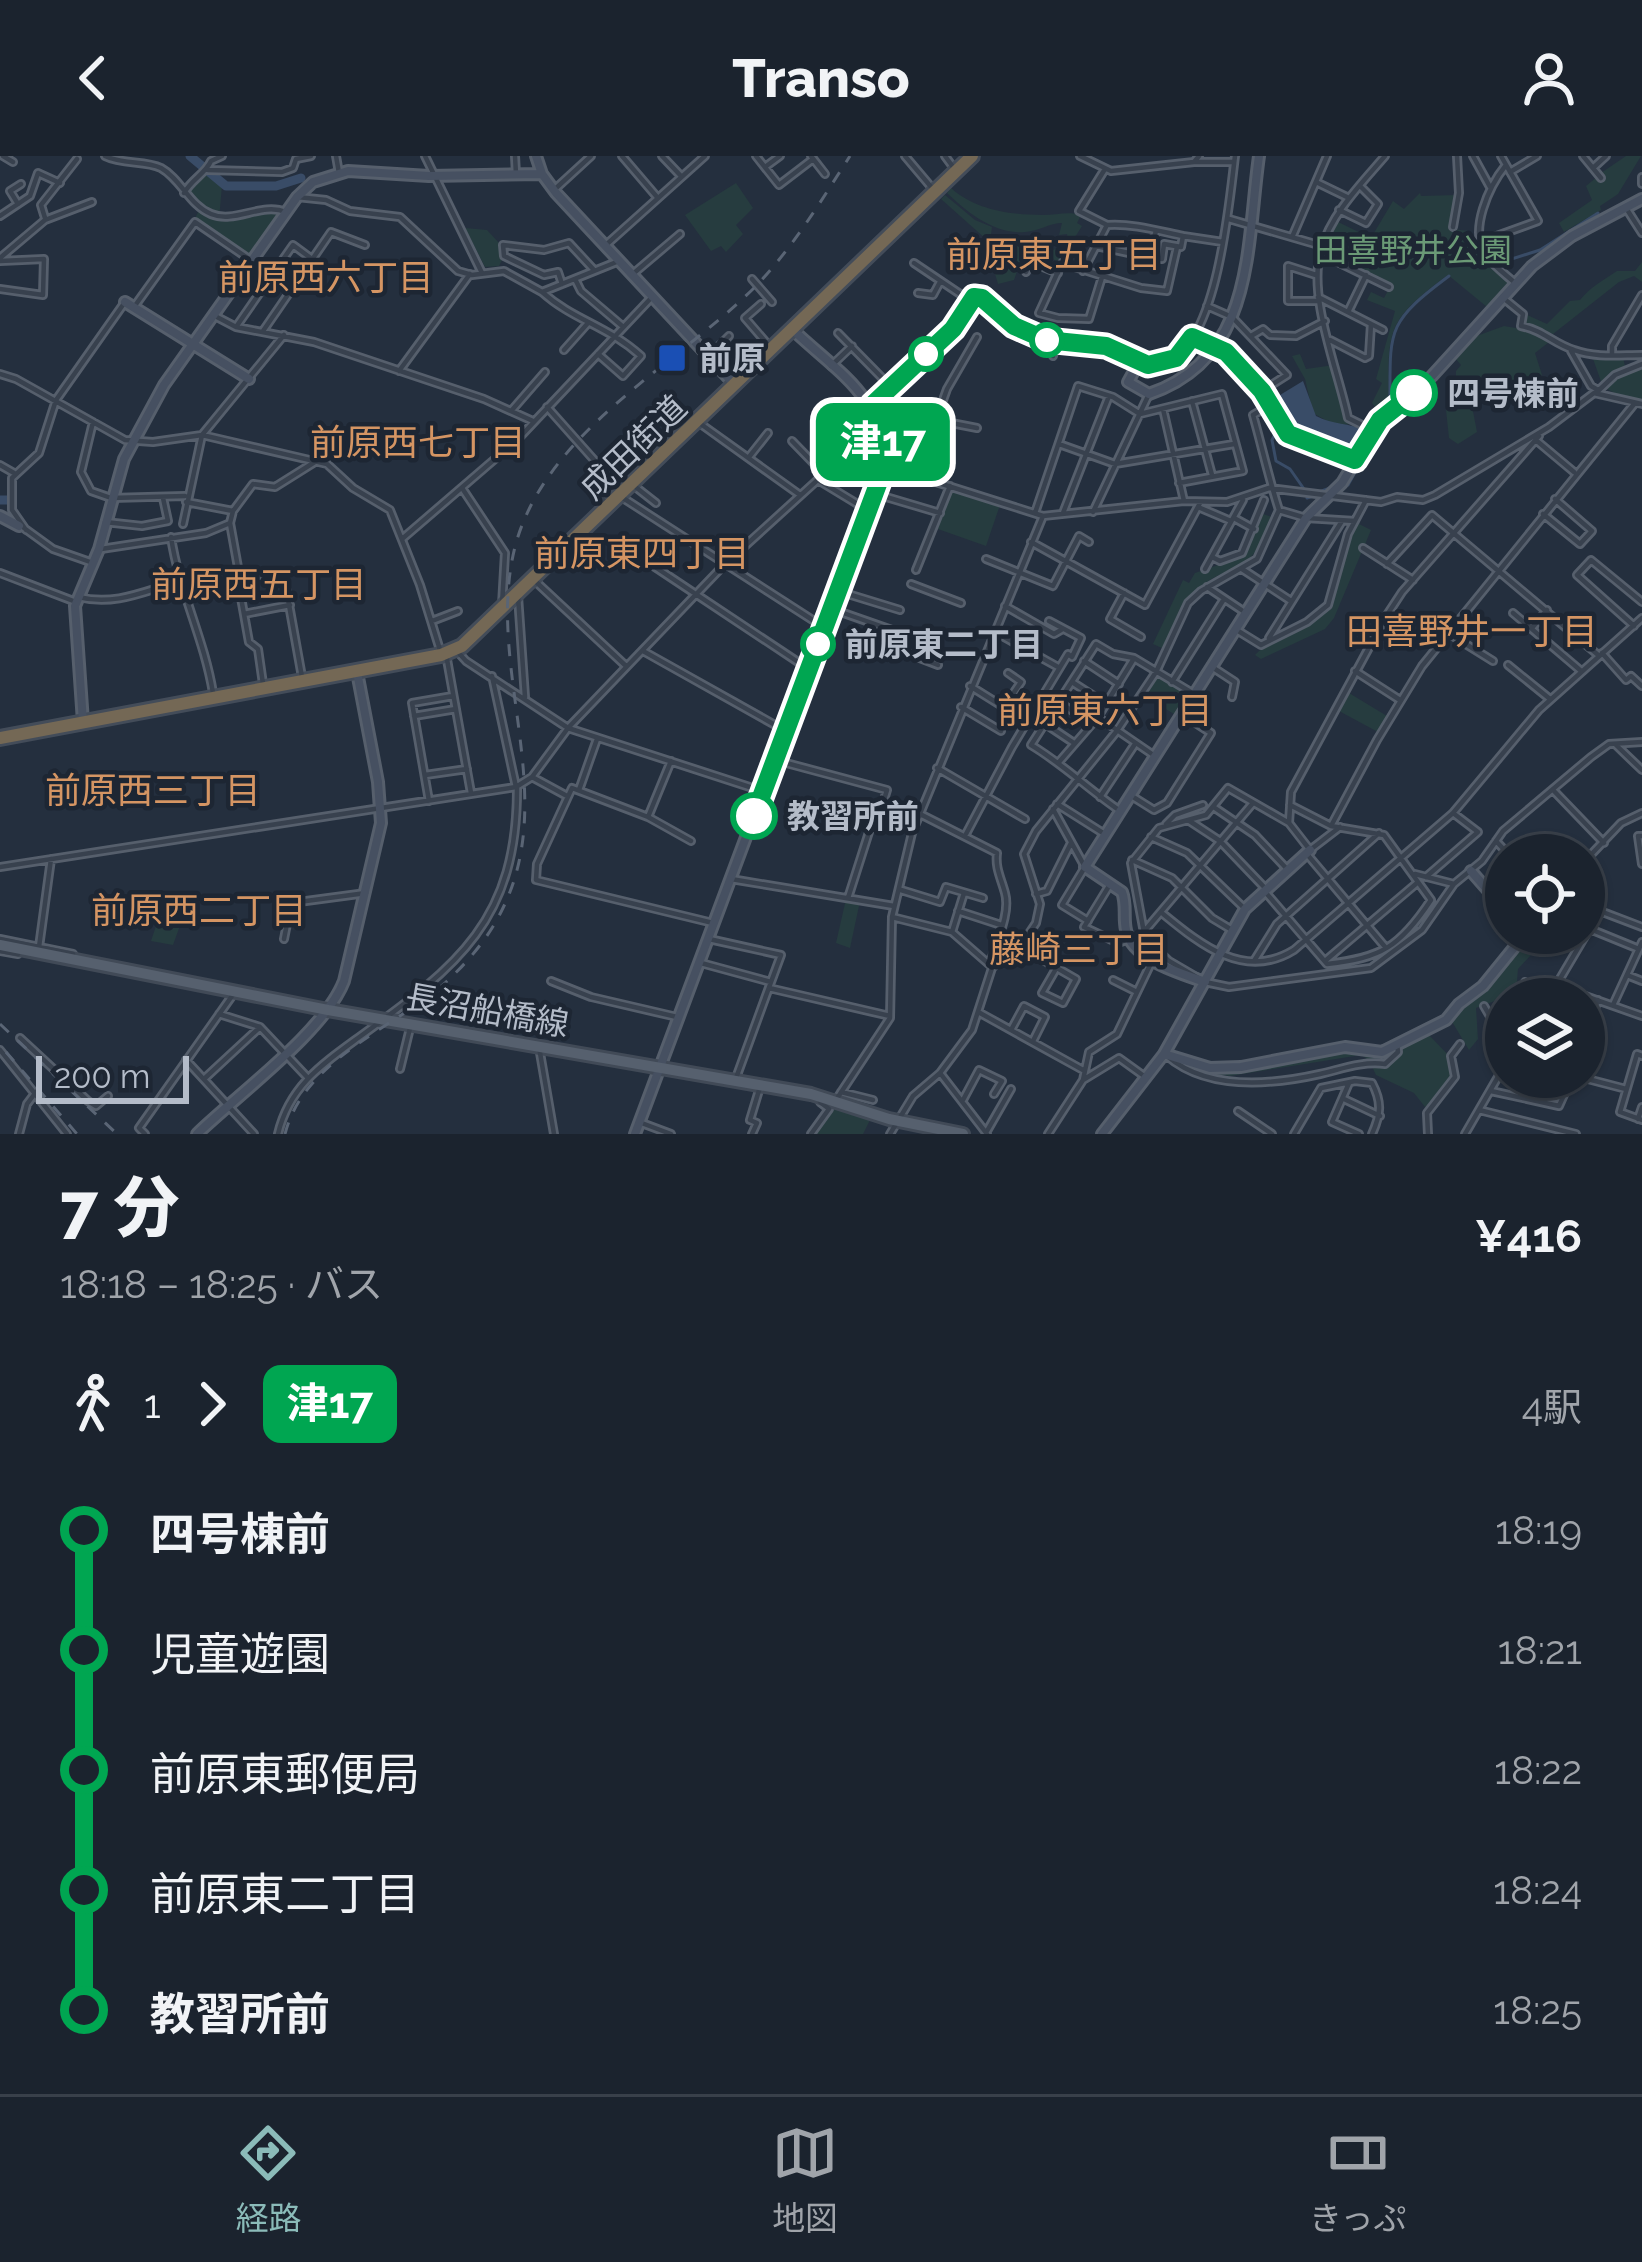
<!DOCTYPE html>
<html lang="ja">
<head>
<meta charset="utf-8">
<style>
	:root { --surface:#1b232e; --page:#242b36; --text:#f1f3f6; --muted:#a0a4aa; --line:#39404a; --accent:#8bbbb9 }
	body { margin:0; font-family:Raleway,"Noto Sans JP",sans-serif; background:var(--page); color:var(--text); height:100vh; display:flex; flex-direction:column; font-size:45px; white-space:nowrap }
	* { box-sizing:border-box; margin:0 }
	p { font-size:39px; color:var(--muted) }
	.icon { flex:none; width:66px; height:66px; fill:none; stroke:currentColor; stroke-width:2; stroke-linecap:round; stroke-linejoin:round }
	.map { position:relative; height:978px; overflow:hidden }
	.sheet { display:flex; flex-direction:column; background:var(--surface); flex:1 }
	.sheet>* { flex:none }
	.badge { padding:0 24px; border-radius:18px; font-size:42px; line-height:78px }
	.buttons { position:absolute; left:1485px; top:678px; display:grid; gap:24px }
	.buttons a { display:grid; place-items:center; width:120px; height:120px; border-radius:50%; background:var(--surface); box-shadow:0 3px 9px #0004,0 0 0 3px var(--line); font-size:60px }
	.scale { position:absolute; left:36px; bottom:30px; width:153px; box-sizing:border-box; padding-left:12px; border:6px solid #b4bcc9; border-top:0; font-size:33px; line-height:42px; white-space:nowrap; color:#b4bcc9; -webkit-text-stroke:9px #1d2633; paint-order:stroke }
	.map>.badge { position:absolute; translate:-50% -50%; box-shadow:0 0 0 6px #fff }
	.legs { display:flex; align-items:center; gap:18px; height:132px; padding:0 60px; font-size:39px }
	.legs p { margin-inline-start:auto }
	.head { display:flex; align-items:center; justify-content:space-between; height:204px; padding:0 60px }
	h1 { font-size:66px; font-weight:800; line-height:90px }
	ul { padding:0 60px; list-style:none }
	li { display:flex; align-items:center; gap:42px; height:120px; font-size:45px }
	li i { display:grid; place-items:center; width:18px; height:100%; margin:0 15px; background:currentColor }
	li i::after { content:''; width:30px; height:30px; margin:-15px; border:9px solid; border-radius:50%; background:var(--surface) }
	li p { margin-inline-start:auto }
	li:first-child i { background:linear-gradient(#0000 50%,currentColor 0) }
	li:last-child i { background:linear-gradient(currentColor 50%,#0000 0) }
	header { display:flex; justify-content:space-between; align-items:center; height:156px; padding:0 60px; background:var(--surface); font-size:54px; font-weight:800 }
	.tab-bar { display:flex; justify-content:space-around; align-items:center; height:168px; border-top:3px solid var(--line); background:var(--surface); font-size:33px; color:var(--muted) }
	.tab-bar a { display:grid; justify-items:center; gap:6px }
	.tab-bar .active { color:var(--accent) }
	.map>svg:first-child { display:block }
	.green { fill:#263c3f }
	.water { fill:#394c67 }
	.lines { fill:none; stroke-linecap:round; stroke-linejoin:round }
	.stream { stroke:#394c67; stroke-width:3 }
	.river { stroke:#394c67; stroke-width:9 }
	.street-casing { stroke:#565f6c; stroke-width:10 }
	.secondary-casing { stroke:#565f6c; stroke-width:14 }
	.primary-casing { stroke:#414a57; stroke-width:16 }
	.highway-casing { stroke:#434c59; stroke-width:18 }
	.street { stroke:#38414e; stroke-width:4.5 }
	.secondary { stroke:#465061; stroke-width:8 }
	.primary { stroke:#56606e; stroke-width:10 }
	.highway { stroke:#746855; stroke-width:12 }
	.rail { stroke:#5a6575; stroke-width:3; stroke-dasharray:12 12; stroke-linecap:butt }
	.line-1-casing { stroke:#fff; stroke-width:27 }
	.line-1 { stroke:#00a651; stroke-width:18 }
	.stop-1-dot { fill:#fff; stroke:#00a651; stroke-width:6 }
	.transit-dot { fill:#1a4fb4; stroke:#1d2633; stroke-width:4.5 }
	.labels { text-anchor:middle; stroke-width:9; stroke-linejoin:round; paint-order:stroke }
	.park-label { font-size:33px; fill:#6b9a76; stroke:#1d2633 }
	.poi-label { font-size:33px; font-weight:bold; fill:#b4bcc9; stroke:#1d2633; text-anchor:start }
	.stop-label { font-size:33px; font-weight:bold; fill:#b4bcc9; stroke:#1d2633; text-anchor:start }
	.street-label { font-size:33px; fill:#b4bcc9; stroke:#1d2633 }
	.neighbourhood-label { font-size:36px; fill:#d59563; stroke:#1d2633 }
</style>
</head>
<body>
<header><svg class="icon" aria-label="back" viewBox="0 0 24 24"><path d="M15 5l-7 7 7 7"/></svg>Transo<svg class="icon" aria-label="person" viewBox="0 0 24 24"><circle cx="12" cy="8" r="4"/><path d="M4 21q1-7 8-7t8 7"/></svg></header>
<div class="map">
<svg width="1642" height="978" viewBox="0 0 1642 978">
	<rect width="100%" height="100%" fill="#242f3e"/>
	<path class="green" d="M1626,0H1641L1618,38L1600,50L1601,54L1564,76L1559,67L1592,44L1586,30L1597,21L1601,24V17Z
		M207,18L222,29L219,64L275,57L277,60L253,97L249,98L195,62L202,49L190,34Z
		M736,27L753,52L736,69L743,78L726,96L721,90L711,95L685,59Z
		M951,32C975,54 1011,59 1043,59C1056,59 1068,55 1081,59L1077,67L1082,70L1059,107L1043,96L1041,99L1027,94L1032,82L1036,83L1033,92L1040,95L1045,85L1048,96L1068,88L1067,78L1059,79L1062,67C1050,67 1039,75 1025,76C995,79 967,56 947,37Z
		M1420,37L1421,40L1457,39L1451,73L1470,75L1472,96L1481,97L1510,125L1487,151L1448,119C1385,165 1388,174 1389,249L1380,257L1372,247L1382,227L1376,223L1395,155L1367,144L1371,136L1384,142L1390,131L1320,94L1334,64L1371,82L1393,45L1404,53Z
		M945,39L975,64L992,71L991,78L998,85L996,92L941,43Z
		M465,72L487,74L500,88L503,102L499,110L485,111Z
		M1015,87L1025,93L1014,124L998,128L993,111L1000,91L1009,94Z
		M1642,106V126L1634,120L1619,126L1553,178L1523,168L1525,158L1547,168L1570,145L1580,144C1590,131 1604,124 1617,115H1635Z
		M1504,170L1544,177L1553,183L1535,197L1542,219L1524,228L1514,224L1473,237L1471,245L1477,276L1458,288L1449,282L1446,254L1456,230V215L1461,209L1455,202L1474,181Z
		M1300,198L1306,213L1334,209L1350,268L1336,270L1313,257L1305,223L1292,200Z
		M1592,200L1623,201L1626,215L1642,209V251L1603,231Z
		M952,333L1000,349L986,390L935,372Z
		M1263,358L1272,361C1249,428 1229,401 1190,440C1177,452 1172,477 1164,493L1153,488L1183,424L1189,427L1195,417C1238,403 1242,400 1263,358Z
		M1357,367L1371,374L1334,462L1325,473L1261,503L1255,499C1275,477 1313,476 1329,451C1343,428 1341,393 1357,367Z
		M1158,520L1190,539L1177,560L1145,540Z
		M1349,537L1387,560L1378,576L1339,555Z
		M846,743L860,745L850,792L836,787Z
		M161,755L182,764L173,789L151,785Z
		M1530,777H1551L1518,813L1516,837L1476,852L1478,883L1469,894L1451,864L1456,854L1485,831Z
		M1426,876L1457,908L1444,934L1425,951L1414,937L1376,919L1369,904L1361,899L1230,920L1204,917L1200,912L1213,915L1345,893L1376,899Z
		M833,952L871,962L863,978H815Z"/>
	<path class="water" d="M1303,225L1316,260C1334,269 1348,267 1366,274L1352,298L1291,275C1281,265 1277,254 1280,239Z"/>
	<g class="lines">
		<path class="stream" d="M1499,107L1540,94L1598,57
			M1390,249C1390,173 1386,167 1449,120
			M1278,272L1272,284L1276,305L1290,313L1304,333
			M1376,280L1390,263
			M1348,329L1373,284
			M1319,336L1330,332
			M1307,342L1313,340"/>
		<path class="river" d="M190,0L226,30H276L301,22
			M0,344H8"/>
		<g class="street-casing">
			<path id="street" d="M3,0L13,6
				M105,0C123,9 145,4 161,12C181,23 189,49 211,58C235,68 261,46 286,56
				M336,0L339,17
				M425,0L482,117
				M515,0L516,18
				M622,0L657,41
				M662,0L680,19
				M756,0L779,29L813,3
				M811,0L825,18
				M905,0L932,32
				M945,0L956,15
				M1080,0L1111,15L1194,6L1199,0
				M1473,0L1490,31
				M1583,0L1601,22
				M1194,6H1234
				M1506,9C1489,30 1468,75 1486,100C1494,110 1506,119 1515,127
				M765,11L780,0
				M1593,12L1606,0
				M1105,13L1079,55L1107,69C1131,67 1159,75 1183,80L1181,91L1164,88L1162,103L1148,101L1156,75
				M208,14L282,16L293,12L296,3L311,0
				M1510,16L1537,0
				M1642,21V28
				M1316,26L1349,42
				M554,34L591,0
				M184,37C192,23 205,18 211,5L222,0
				M297,41L326,44L350,55L400,61L458,115L472,119L504,115L542,136L619,105
				M18,48L10,35L21,28
				M1626,52L1642,77
				M1339,54L1366,67L1378,48L1361,31
				M0,60L30,40L38,17L60,27
				M45,62L41,49L77,3
				M1229,63L1322,90
				M1453,71L1459,37L1457,0
				M1293,79L1327,0
				M1183,80L1223,86
				M1480,86L1538,65L1501,0
				M607,88L705,0
				M1096,90L1129,97
				M1319,97L1389,131
				M0,102L45,64L92,46
				M0,105L44,103L43,139L0,133
				M914,107L969,144
				M1083,115L1107,69
				M1026,116L1031,106L1058,117
				M634,117L680,78
				M1316,119L1288,110V145H1319
				M1102,121L1089,163L1058,162L1039,157L1062,107L1141,132L1167,135L1177,91
				M575,123L581,135L621,169
				M752,123L772,146
				M562,128L558,116L544,119L504,100L503,89L544,94L569,87L594,114
				M542,136C573,164 608,170 641,200L623,220L598,198
				M918,137L933,139L940,126
				M1318,141L1383,174
				M1502,141L1523,158L1521,170C1543,174 1554,188 1574,194C1596,202 1619,199 1642,199
				M761,148L745,162L770,191
				M1207,150L1232,161L1287,219L1262,235
				M134,151L195,66L252,105
				M1348,156L1366,119
				M215,160L236,171L314,186L484,243L533,265
				M236,171L293,89L312,103
				M263,175L331,76L365,89
				M838,177L891,231
				M1251,180L1263,173L1270,179L1296,180L1325,165
				M1192,181L1225,196L1257,229L1288,278L1353,303
				M1330,184L1365,202L1369,200L1371,168
				M564,194L588,167
				M1571,195L1591,230L1598,234
				M1612,197V190L1642,139
				M1053,200L1056,185
				M708,201L729,180
				M831,210L852,190
				M399,215L470,118
				M0,218L16,223L125,284L153,286L202,279L327,308L353,332L390,354L420,429L440,494
				M1597,236L1615,219L1642,208
				M1192,245L1212,319
				M872,249L953,173L974,141C998,146 1015,175 1044,183C1065,189 1088,184 1108,191C1126,197 1140,211 1160,208C1217,199 1229,47 1235,0
				M1270,249L1253,259C1262,291 1269,323 1279,354
				M547,251L619,332
				M1163,253L1184,345
				M512,254L545,216
				M93,266L81,316L91,335L111,342L185,340
				M698,266L800,339
				M900,274L905,258L977,272
				M1372,274L1348,262C1338,214 1307,140 1321,94C1331,58 1361,28 1385,0
				M792,285L824,318
				M1537,285L1574,316
				M1059,288L1115,308L1234,288
				M924,297L947,233L977,181
				M749,301L768,277
				M0,309L14,317
				M818,324L869,355
				M586,326L607,348
				M633,329L656,347
				M462,332L505,397L502,449
				M876,338L940,357
				M623,342L825,472
				M186,346L233,355L253,328L275,331L318,304
				M1198,351L1231,365
				M233,355L230,367L239,417
				M1093,356L1149,238
				M1035,357L1078,230L1113,241L1140,258L1222,238L1243,315L1179,327
				M1063,357L1109,240
				M1543,358L1580,388L1592,375L1555,343
				M1234,362L1254,373
				M105,366L142,370L168,365L163,342
				M183,368L202,279L284,179
				M24,372L53,393L93,407
				M26,374L12,354V322L39,297L56,244L125,146
				M171,381C179,435 204,482 213,537
				M402,383L517,284L652,141
				M1031,386L1145,449L1200,347
				M1363,392L1413,424
				M101,393L206,377L230,367
				M1212,401L1220,405L1242,397L1264,344
				M986,403L1053,430L1079,380L1089,386
				M1387,408L1432,359L1597,498
				M652,409L807,512
				M1205,413L1243,344
				M1242,413L1291,445
				M916,414L950,330
				M0,417L76,446
				M534,424L626,510
				M238,425L249,486L258,493L263,528
				M911,428L961,447
				M1207,431L1246,457
				M838,435L900,454
				M1124,437L1110,463L1141,481
				M518,440L525,541
				M78,441C123,452 156,428 199,421C228,416 255,418 284,421L302,521
				M1005,450L1054,478L1061,474
				M832,453L892,474
				M1513,457L1580,514
				M244,458L290,449
				M432,465L458,455
				M1634,470L1577,419L1591,404L1642,446
				M1532,472L1547,454
				M1235,473L1261,489L1307,466L1328,449L1348,378L1366,344
				M995,476L1058,511
				M1448,477L1493,505
				M1269,482L1342,365
				M886,489L938,509
				M456,494L466,505L568,572L762,635
				M643,495L784,574
				M1602,497L1626,524L1631,520L1642,530
				M446,498L471,637
				M1084,505L1119,528
				M1508,509L1550,543
				M1212,511L1235,526L1232,541
				M1355,515L1400,544
				M492,520L516,631
				M1072,526L1106,548
				M1172,526L1224,443
				M970,530L1026,565
				M1058,545L1091,568
				M961,551L1001,575
				M1004,551L1021,526L1008,517
				M414,560L456,553
				M1098,561L1152,598
				M1044,567L1074,587
				M1616,589L1642,614
				M775,604L887,634L882,650L877,651L848,742
				M1059,606L1098,561L1133,504
				M937,612L1025,663
				M425,619L467,613
				M532,621L567,640
				M579,634L597,583
				M1554,635L1604,687
				M1130,639L1154,654L1167,647L1211,577L1182,558
				M1100,641L1135,588
				M429,645L412,547L453,540
				M1057,648L1103,677
				M1215,652L1255,679L1286,712
				M1053,653L1085,711L1062,749L1088,765
				M1119,654C1088,633 1063,608 1031,589L1096,488L1113,498L1134,502L1194,538
				M920,658L997,697C995,712 1001,722 1005,737C1011,758 995,788 990,808
				M648,661L671,605
				M1188,664L1220,685L1265,732
				M1289,667L1228,632L1206,659L1159,672L1131,707L1145,782L1169,805L1205,826L1229,831L1371,812L1422,774L1454,728L1482,705L1503,675L1591,601L1609,588L1642,586
				M1166,668L1175,659L1203,649
				M1331,670L1377,584L1422,510L1635,247
				M1340,671L1310,694L1289,667L1291,636L1385,462L1402,436L1539,280
				M966,678L1012,591L1068,498L1072,501L1081,482L1049,465
				M1642,680H1638L1642,708
				M1151,681L1187,697L1245,753
				M691,685L648,661L572,632L537,708L536,724L713,767
				M1496,685L1509,699
				M1306,697L1386,792
				M1132,704L1172,722L1212,762L1232,774
				M1584,706L1621,667L1642,657
				M0,711L516,631L532,621L568,572L724,409L834,309L847,303H863L1043,360L1184,345L1227,346L1269,332L1381,346L1397,341L1423,344L1435,339L1549,271L1594,237L1642,248
				M1415,718L1454,728
				M1426,721L1478,676L1453,657
				M731,723L894,750
				M1109,730L1084,771L1118,787L1129,783
				M901,734L940,746L946,731L983,742
				M1036,738L1047,735L1071,687
				M1267,738L1327,808C1381,802 1400,791 1431,744L1384,679L1331,670L1290,649
				M958,755L1001,769
				M1162,757C1200,788 1244,825 1294,794L1453,657L1539,554L1642,462
				M892,761L952,776L991,810
				M1590,773L1639,793
				M952,776L964,737
				M1142,778L1253,647
				M0,783L73,798
				M284,783L291,747L366,737
				M709,783L781,799L771,826
				M1017,789L1076,823L1063,847L1042,837L1057,811
				M39,791L51,703
				M0,795L18,798
				M1254,805L1277,768L1379,677
				M1325,805L1417,727
				M701,807L771,826L736,922
				M1627,819L1642,825
				M1113,824L1137,836
				M551,825L591,841L677,861
				M1525,826L1548,842
				M1557,830L1642,860
				M769,832L890,860
				M1548,843L1600,755L1642,771
				M1613,849L1642,786
				M1484,850L1506,888
				M980,857L1083,914
				M219,858L260,871L307,921
				M1584,861L1591,863L1598,844
				M1011,874L1024,850L1045,861L1033,885
				M1584,878L1594,881L1584,918
				M20,882L88,945L96,950L108,940
				M539,891L554,978
				M0,894L67,978
				M1167,900C1208,935 1271,929 1320,918C1342,913 1362,905 1385,908L1398,896L1397,888
				M1642,900L1637,898L1620,956L1642,964
				M186,904L254,978
				M400,913L411,868
				M940,917L987,978
				M1580,921L1626,933
				M204,923L260,871
				M1083,924L1089,896L1117,878L1152,805
				M1349,927L1332,966L1359,978
				M1491,935L1559,950L1572,921
				M841,936L873,944
				M1344,943L1380,960
				M836,944L890,862L892,761L912,677L1043,360
				M963,944L979,914L1002,925L994,938
				M1479,954L1576,978
				M1238,955L1272,978
				M1638,963L1642,951
				M639,966L671,978
				M987,975L1011,933
				M19,978L27,948L36,936
				M145,978L139,972L232,840
				M278,978C289,931 321,909 358,882C458,810 518,764 517,630
				M752,978L757,967L750,964L760,931
				M811,978L829,953L820,946
				M890,978L913,940L940,917L972,874L992,812L1024,785L1036,767L1040,748L1024,698L1036,675L1116,576L1156,516L1188,447L1201,435L1257,403L1279,354L1306,362L1355,365
				M1048,978L1083,924L1119,902L1144,920
				M1294,978L1321,932L1355,925L1372,927C1382,946 1381,958 1372,978
				M1428,978L1427,957L1455,921L1451,900L1460,888
				M1465,978L1506,907"/>
		</g>
		<g class="secondary-casing">
			<path id="secondary" d="M536,0L542,18L556,37L735,229
				M125,146L249,223
				M1139,206L1128,226L1149,238C1255,202 1246,92 1259,0
				M0,360L19,370
				M83,566L75,450L99,393L124,303L164,229L297,41L313,26L348,15L429,20L542,18
				M1471,715L1506,755
				M1205,826C1180,817 1132,804 1126,774C1123,761 1127,749 1122,736L1085,711L1306,362L1342,327L1380,264L1432,220L1532,110L1572,80L1642,43
				M1164,898L1210,912L1241,911L1345,891L1382,896L1446,864L1459,848L1483,830L1526,777
				M197,978C237,939 325,875 344,825L381,667L378,626L357,516
				M635,978L884,312C885,241 841,219 793,174
				M1102,978L1164,898L1245,753L1310,694"/>
		</g>
		<g class="primary-casing">
			<path id="primary" d="M0,789L328,854L811,938L889,963L963,978"/>
		</g>
		<g class="highway-casing">
			<path id="highway" d="M0,582L441,499L462,490L972,0"/>
		</g>
		<use href="#street" class="street"/>
		<use href="#secondary" class="secondary"/>
		<use href="#primary" class="primary"/>
		<use href="#highway" class="highway"/>
		<path class="rail" d="M0,868L117,978
			M6,896L77,978
			M285,978C304,903 393,873 446,826C468,806 489,781 502,754C561,636 483,509 516,387C548,275 675,210 754,132C792,93 821,45 850,0"/>
	</g>
	<g class="lines">
		<g class="line-1-casing">
			<path id="line-1" d="M754,660L884,312L881,268L872,249L953,173L974,141L982,142L1014,170L1046,184L1106,190L1148,209L1176,202L1192,181L1226,196L1262,235L1288,278L1355,304L1380,264L1414,237"/>
		</g>
		<use href="#line-1" class="line-1"/>
	</g>
	<g class="stop-1-dot">
		<circle cx="1047" cy="184" r="15"/>
		<circle cx="926" cy="198" r="15"/>
		<circle cx="1414" cy="237" r="21"/>
		<circle cx="818" cy="488" r="15"/>
		<circle cx="754" cy="660" r="21"/>
	</g>
	<rect class="transit-dot" x="657" y="187" width="30" height="30" rx="6"/>
	<g class="labels">
		<g class="park-label">
			<text x="1413" y="106">田喜野井公園</text>
		</g>
		<g class="poi-label">
			<text x="699" y="214">前原</text>
		</g>
		<g class="stop-label">
			<text x="1447" y="249">四号棟前</text>
			<text x="845" y="500">前原東二丁目</text>
			<text x="787" y="672">教習所前</text>
		</g>
		<g class="street-label">
			<text transform="translate(633 291) rotate(-44)" y="12">成田街道</text>
			<text transform="translate(487 854) rotate(10)" y="12">長沼船橋線</text>
		</g>
		<g class="neighbourhood-label">
			<text x="1054" y="111">前原東五丁目</text>
			<text x="326" y="134">前原西六丁目</text>
			<text x="418" y="299">前原西七丁目</text>
			<text x="642" y="410">前原東四丁目</text>
			<text x="259" y="441">前原西五丁目</text>
			<text x="1472" y="488">田喜野井一丁目</text>
			<text x="1105" y="567">前原東六丁目</text>
			<text x="153" y="647">前原西三丁目</text>
			<text x="199" y="767">前原西二丁目</text>
			<text x="1079" y="806">藤崎三丁目</text>
		</g>
	</g>
</svg>
<div class="buttons">
<a><svg class="icon" aria-label="locate" viewBox="0 0 24 24"><circle cx="12" cy="12" r="6"/><path d="M12 2v4M12 18v4M2 12h4M18 12h4"/></svg></a>
<a><svg class="icon" aria-label="layers" viewBox="0 0 24 24"><path d="M12 4l9 5-9 5-9-5zM3 14l9 5 9-5"/></svg></a>
</div>
<div class="scale">200 m</div>
<b class="badge" style="left:883px;top:286px;background:#00a651;color:#fff">津17</b>
</div>
<section class="sheet">
<div class="head"><div><h1>7 分</h1><p>18:18 – 18:25 · バス</p></div><b>¥416</b></div>
<div class="legs"><svg class="icon" aria-label="walk" viewBox="0 0 24 24"><circle cx="13" cy="4" r="2"/><path d="M13 8l-2 6 4 7M11 14l-3 7M7 12l3-4h3l4 4"/></svg>1<svg class="icon" aria-label="forward" viewBox="0 0 24 24"><path d="M9 5l7 7-7 7"/></svg><b class="badge" style="background:#00a651;color:#fff">津17</b><p>4駅</p></div>
<ul>
<li><i style="color:#00a651"></i><b>四号棟前</b><p>18:19</p></li>
<li><i style="color:#00a651"></i><span>児童遊園</span><p>18:21</p></li>
<li><i style="color:#00a651"></i><span>前原東郵便局</span><p>18:22</p></li>
<li><i style="color:#00a651"></i><span>前原東二丁目</span><p>18:24</p></li>
<li><i style="color:#00a651"></i><b>教習所前</b><p>18:25</p></li>
</ul>
</section>
<nav class="tab-bar">
<a class="active"><svg class="icon" aria-label="directions" viewBox="0 0 24 24"><path d="M12 3l9 9-9 9-9-9zM9 14v-3h6M13 9l2 2-2 2"/></svg>経路</a>
<a><svg class="icon" aria-label="map" viewBox="0 0 24 24"><path d="M3 6l6-2 6 2 6-2v14l-6 2-6-2-6 2zM9 4v14M15 6v14"/></svg>地図</a>
<a><svg class="icon" aria-label="tickets" viewBox="0 0 24 24"><path d="M3 7h18v10H3zM15 7v10"/></svg>きっぷ</a>
</nav>
</body>
</html>
